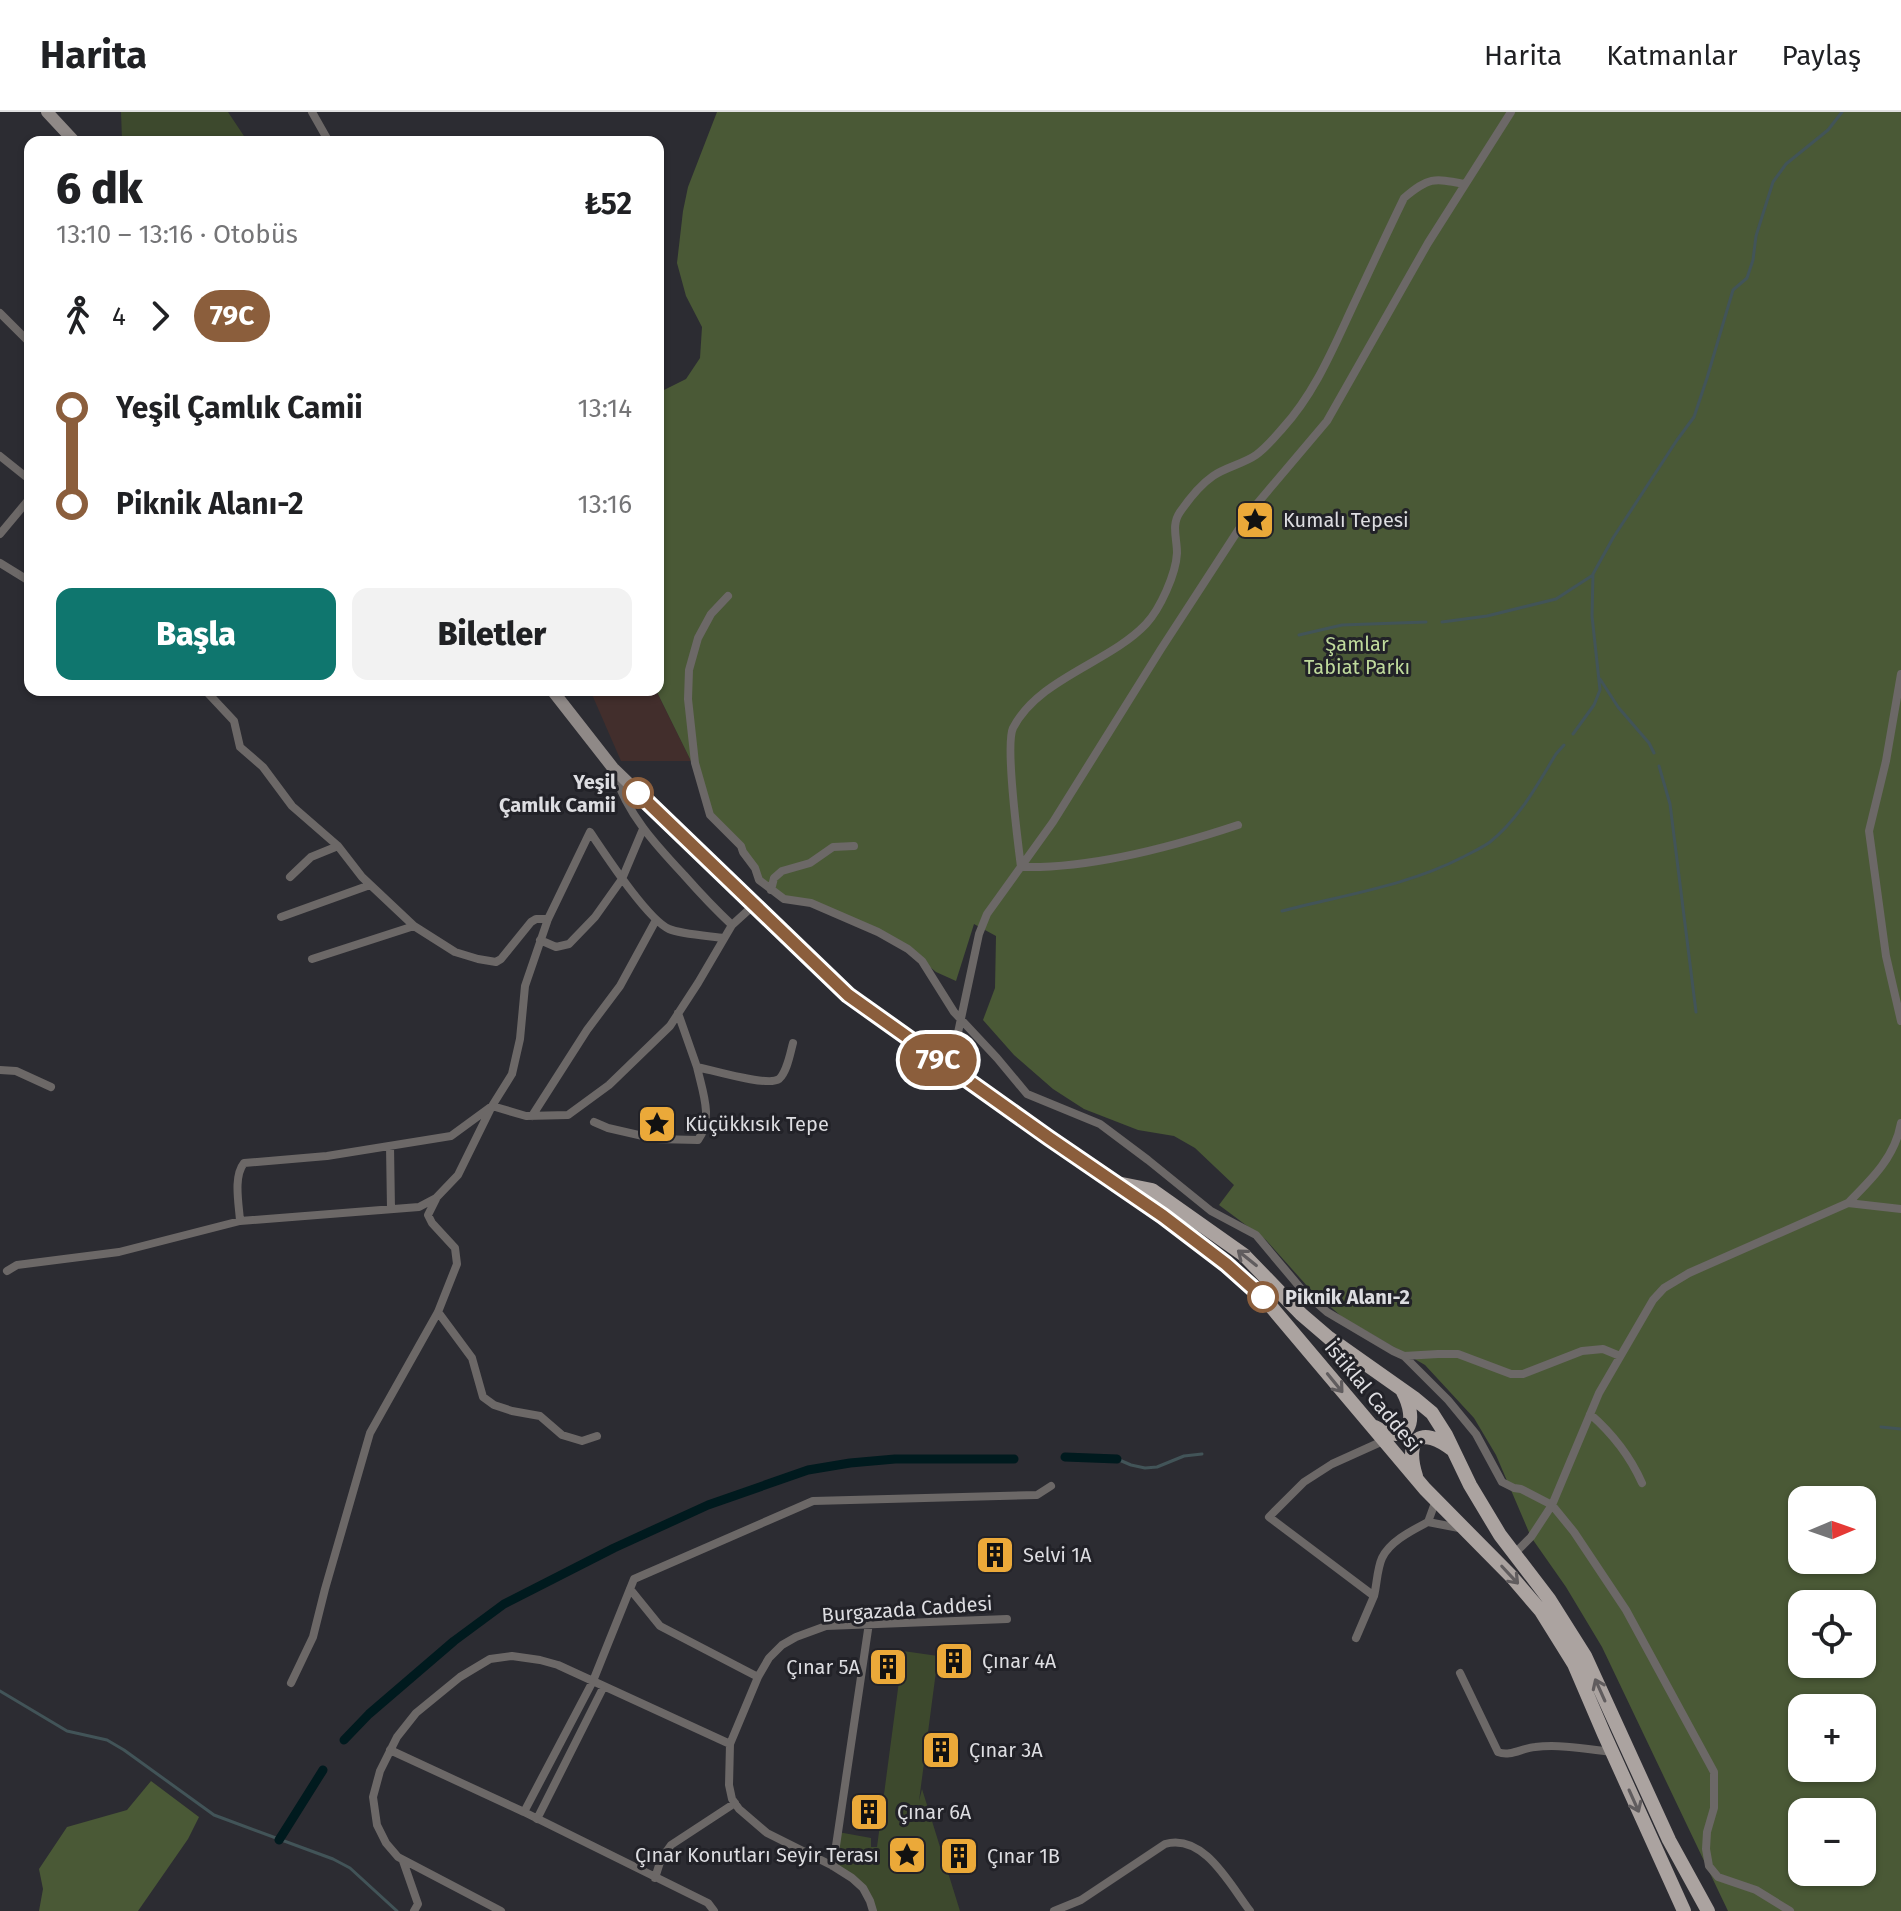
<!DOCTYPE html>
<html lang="tr">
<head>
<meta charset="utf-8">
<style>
	:root { --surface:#fff; --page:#f2f2f2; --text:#202124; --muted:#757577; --line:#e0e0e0; --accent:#0f766e }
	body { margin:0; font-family:"Fira Sans",sans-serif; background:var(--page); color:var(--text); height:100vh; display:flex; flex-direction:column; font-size:30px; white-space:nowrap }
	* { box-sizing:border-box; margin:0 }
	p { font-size:26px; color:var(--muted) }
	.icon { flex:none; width:44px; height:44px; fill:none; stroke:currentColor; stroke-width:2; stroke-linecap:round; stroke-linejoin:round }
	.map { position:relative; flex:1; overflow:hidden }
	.details { position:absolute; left:24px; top:24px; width:640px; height:560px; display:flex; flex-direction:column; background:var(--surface); border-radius:16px; box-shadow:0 2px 6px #0004 }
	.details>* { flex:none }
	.badge { padding:0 16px; border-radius:26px; font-size:28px; line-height:52px }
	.needle { width:52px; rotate:88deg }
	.tools { position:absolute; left:1788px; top:1374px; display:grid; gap:16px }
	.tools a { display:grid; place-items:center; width:88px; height:88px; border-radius:16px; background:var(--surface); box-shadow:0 2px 6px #0004; font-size:40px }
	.map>.badge { position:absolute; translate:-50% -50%; box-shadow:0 0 0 4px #fff }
	.legs { display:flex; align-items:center; gap:12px; height:88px; padding:0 32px; font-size:26px }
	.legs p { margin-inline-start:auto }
	.summary { display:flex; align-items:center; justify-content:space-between; height:136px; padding:0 32px }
	h1 { font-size:44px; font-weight:800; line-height:60px }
	.primary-button { display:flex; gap:16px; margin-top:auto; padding:16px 32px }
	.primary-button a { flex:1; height:92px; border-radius:16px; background:var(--accent); color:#fff; font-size:32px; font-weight:800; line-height:92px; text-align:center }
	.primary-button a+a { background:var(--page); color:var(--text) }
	ul { padding:0 32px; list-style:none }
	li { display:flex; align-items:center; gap:28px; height:96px; font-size:30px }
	li i { display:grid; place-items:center; width:12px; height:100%; margin:0 10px; background:currentColor }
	li i::after { content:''; width:20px; height:20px; margin:-10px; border:6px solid; border-radius:50%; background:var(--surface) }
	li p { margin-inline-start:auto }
	li:first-child i { background:linear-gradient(#0000 50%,currentColor 0) }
	li:last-child i { background:linear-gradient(currentColor 50%,#0000 0) }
	header { display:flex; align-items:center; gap:48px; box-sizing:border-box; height:112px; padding:0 40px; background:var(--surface); border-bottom:2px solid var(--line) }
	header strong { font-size:38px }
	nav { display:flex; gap:44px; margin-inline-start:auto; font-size:28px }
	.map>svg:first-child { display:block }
	.industrial { fill:#422e2c }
	.green { fill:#3d492d }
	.forest { fill:#4a5936; fill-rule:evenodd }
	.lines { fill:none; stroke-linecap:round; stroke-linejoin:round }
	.stream { stroke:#425458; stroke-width:3 }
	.canal { stroke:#001a1e; stroke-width:9 }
	.street { stroke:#6c6867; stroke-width:8 }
	.secondary { stroke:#8f8987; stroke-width:12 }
	.primary { stroke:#aba3a0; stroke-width:14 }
	.oneway { stroke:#605c5e }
	.line-1-casing { stroke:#fff; stroke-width:18 }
	.line-1 { stroke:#8b5e3c; stroke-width:12 }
	.stop-1-dot { fill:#fff; stroke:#8b5e3c; stroke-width:4 }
	.labels { text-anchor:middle; stroke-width:6; stroke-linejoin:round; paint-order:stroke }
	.poi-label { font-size:20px; fill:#dddde1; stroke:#222228; text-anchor:start }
	.park-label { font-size:20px; fill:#bfda9c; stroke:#222228 }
	.stop-label { font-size:20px; font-weight:bold; fill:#dddde1; stroke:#222228; text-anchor:end }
	.street-label { font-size:20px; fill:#dddde1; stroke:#222228 }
</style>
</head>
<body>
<header>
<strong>Harita</strong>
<nav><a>Harita</a><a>Katmanlar</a><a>Paylaş</a></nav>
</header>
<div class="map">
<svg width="1901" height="1799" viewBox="0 0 1901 1799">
	<rect width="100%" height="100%" fill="#2c2c32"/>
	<path class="industrial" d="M590,578H656L691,649H621Z"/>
	<path class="green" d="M121,0H228L248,30H124L122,28Z
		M903,1539L938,1544L919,1689L922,1677L960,1799H873L863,1776L833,1754L838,1720L871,1726V1735H877Z"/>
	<path class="forest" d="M717,0H1901V1799H1728L1602,1535L1566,1475L1531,1425L1496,1343L1474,1306L1425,1253L1342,1205L1308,1175L1266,1128L1219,1093L1234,1073L1195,1036L1174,1024L1138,1018L1084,997L1053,977L1014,943L983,908L995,876L996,824L974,812L956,869L936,860L908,837L811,791L784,787L771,778L755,756L710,703L691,649L656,578H658V281L686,267L700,246L702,215L686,184L677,151L683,99L688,75ZM1802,1388H1862V1448H1802ZM1802,1492H1862V1552H1802ZM1802,1596H1862V1656H1802ZM1802,1700H1862V1760H1802Z
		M151,1669L199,1705L188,1727L138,1799H39L43,1777L39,1757L67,1715L127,1698Z"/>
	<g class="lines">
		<path class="stream" d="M1442,510L1487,504L1556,487L1593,463
			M1299,523L1342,513L1426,510
			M1600,567L1618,595L1649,631L1654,641
			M1573,622L1594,593L1600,578L1592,504L1593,462L1613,426L1677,328L1694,305L1707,266L1733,178L1747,166L1753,148L1756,124L1773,70L1786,52L1828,18L1842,0
			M1659,654L1670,692L1696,900
			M1282,799C1343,783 1407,774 1463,745C1472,740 1482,736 1490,730C1519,707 1537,673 1556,642L1564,633
			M1881,1315L1901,1317
			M1117,1347L1131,1353L1145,1356L1157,1355L1184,1344L1202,1342
			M0,1579L67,1619L107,1628L124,1638L214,1703L333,1747L350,1756L397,1799"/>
		<path class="canal" d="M1065,1345L1117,1347
			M344,1628L369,1602L454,1529L504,1492L614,1436L708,1393L808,1358L850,1351L895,1347H1014
			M279,1728L323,1658"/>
		<path class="street" d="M312,0L329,30
			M0,201L30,231
			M0,344L30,368
			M0,422L30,386
			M0,451L26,467L30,466
			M728,484L711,502L698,526L689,558L688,587L695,651L710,703L741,734L743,740L755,756L759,768L784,787L811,791L878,820L908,837L922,849L954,900L997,946L1027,982L1100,1012L1148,1048L1211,1099L1256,1123L1303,1179L1327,1200L1393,1239L1404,1244L1438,1242H1458L1511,1262H1523L1582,1239L1603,1237L1620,1244
			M1901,562L1886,649L1869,719L1886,844L1901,909
			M205,578L234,609L240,635L263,655L292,694L338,734L362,765L414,814L455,840L478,847L496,850L501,847L531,810L536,807H548
			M614,660C627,702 655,732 684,763C699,780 715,797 732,813
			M1238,713C1172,735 1091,757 1021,755C1018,731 1005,633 1013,616C1039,566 1109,551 1146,512C1160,497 1176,462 1177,441C1177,426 1171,413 1180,400C1189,387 1200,373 1213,364C1226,355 1243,352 1256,343C1266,336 1275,325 1282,317C1314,282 1332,239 1352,196C1369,160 1386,123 1404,86C1429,65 1433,66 1465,72
			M290,765L311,745L338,734
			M771,778L774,766L782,759L810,751L833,735L854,734
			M281,805L370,773
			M540,828L556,835L569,832L595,805L622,767L643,717
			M312,847L414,814
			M678,901L697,955C712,958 768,975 779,967C787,960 790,942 793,931
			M947,954L956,930L979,822L987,802L1053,710L1161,537L1250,400L1327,309L1428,131L1511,0
			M0,958L16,959L51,975
			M532,1004L587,918L620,874L656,808
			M594,1010L608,1016L656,1027L698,1028C714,1007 702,978 697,955
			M390,1034L391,1097
			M1848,1091C1872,1067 1895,1045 1901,1011
			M240,1109C239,1092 233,1065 244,1051L327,1044L451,1024L492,994L526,1004L568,1003L609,973L670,914L698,871L732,813L754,793
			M7,1159L17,1153L119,1140L240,1109L419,1095L436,1086L458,1063L492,994L512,962L520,927L525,874L548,807L590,720C605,742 647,807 669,817C680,822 710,824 724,826
			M438,1200L472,1246L483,1285L494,1293L512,1299L540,1304L562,1323L582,1329L597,1324
			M1404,1244L1448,1288L1476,1322L1502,1370L1514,1376L1521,1377L1552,1393L1574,1420L1626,1498L1714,1660V1696L1707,1720L1706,1737L1709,1754L1718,1765L1756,1778L1790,1799
			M1590,1302C1613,1322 1630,1344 1642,1371
			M1383,1329L1332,1352L1304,1370L1269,1405L1374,1484C1377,1472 1377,1457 1382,1446C1390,1429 1413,1418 1428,1410
			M1436,1388L1428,1410L1459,1416
			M1514,1442L1531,1425L1552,1393L1599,1281L1653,1188L1664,1176L1689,1161L1848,1091L1901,1097
			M630,1477L660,1514L758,1565
			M1356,1526L1374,1484
			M1460,1561L1498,1640C1510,1645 1522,1636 1535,1635C1560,1632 1587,1637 1612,1640
			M291,1571L313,1525L325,1477L370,1321L438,1200L457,1152L455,1136L432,1111L428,1103L436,1087
			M390,1638L524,1700L708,1791L714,1799
			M524,1700L593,1569L634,1467L813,1389L1037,1383L1051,1374
			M537,1707L604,1574
			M403,1749L418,1792L414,1799
			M833,1754L869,1511
			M655,1766L661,1747L671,1733L735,1691
			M501,1799L398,1745L386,1731L377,1713L373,1685L380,1659L397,1625L416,1601L460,1565L490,1547L512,1544L540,1548L558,1553L730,1632
			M873,1799L870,1789L863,1776L852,1766L833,1754L767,1721L739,1697L732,1687L729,1673L730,1632L758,1565L769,1546L782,1533L796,1525L826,1514L1007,1507
			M1054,1799L1081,1788L1165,1732C1204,1721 1230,1773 1250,1799"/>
		<path class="secondary" d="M47,0L75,30
			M552,578L613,656L848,883L1112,1070"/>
		<path class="primary" d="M1112,1070L1152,1078L1244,1143L1301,1202L1329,1226L1414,1286L1432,1301L1446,1323L1470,1373L1500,1423L1549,1487L1585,1544L1669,1728L1708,1799
			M1119,1075L1163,1104L1200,1132L1263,1185L1425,1377L1511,1464L1541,1499L1574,1552L1604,1622L1684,1799
			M1375,1315C1410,1335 1418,1308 1403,1280
			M1416,1364C1404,1326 1421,1313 1453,1338"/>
	</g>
	<defs><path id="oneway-shaft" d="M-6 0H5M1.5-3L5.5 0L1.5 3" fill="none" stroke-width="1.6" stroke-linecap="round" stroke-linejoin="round" transform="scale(2)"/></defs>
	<g class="oneway">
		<use href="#oneway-shaft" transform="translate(1247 1146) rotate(-141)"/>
		<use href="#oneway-shaft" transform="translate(1335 1271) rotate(51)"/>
		<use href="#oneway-shaft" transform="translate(1510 1463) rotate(47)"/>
		<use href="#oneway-shaft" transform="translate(1600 1578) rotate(-114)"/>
		<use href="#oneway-shaft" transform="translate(1634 1689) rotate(66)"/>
	</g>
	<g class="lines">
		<g class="line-1-casing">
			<path id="line-1" d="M638,681L848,883L1049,1026L1163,1104L1226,1152L1263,1185"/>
		</g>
		<use href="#line-1" class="line-1"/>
	</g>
	<defs>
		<g id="sight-square" transform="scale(2)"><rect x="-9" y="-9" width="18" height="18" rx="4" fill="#eba939" stroke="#222228"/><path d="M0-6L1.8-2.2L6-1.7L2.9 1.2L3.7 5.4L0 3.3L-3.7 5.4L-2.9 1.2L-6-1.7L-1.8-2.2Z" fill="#111"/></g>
		<g id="building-square" transform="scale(2)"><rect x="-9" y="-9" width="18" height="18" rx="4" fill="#eba939" stroke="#222228"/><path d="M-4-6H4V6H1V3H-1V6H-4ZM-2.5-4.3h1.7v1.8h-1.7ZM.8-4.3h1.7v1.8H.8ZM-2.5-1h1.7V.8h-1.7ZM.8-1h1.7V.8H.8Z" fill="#111"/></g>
	</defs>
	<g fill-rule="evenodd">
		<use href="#sight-square" x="1255" y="408"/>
		<use href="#sight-square" x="657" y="1012"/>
		<use href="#building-square" x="995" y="1443"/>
		<use href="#building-square" x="954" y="1549"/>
		<use href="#building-square" x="888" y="1555"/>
		<use href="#building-square" x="941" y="1638"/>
		<use href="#building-square" x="869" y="1700"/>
		<use href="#sight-square" x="907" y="1743"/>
		<use href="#building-square" x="959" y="1744"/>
	</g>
	<g class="stop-1-dot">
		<circle cx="638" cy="681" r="14"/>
		<circle cx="1263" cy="1185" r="14"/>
	</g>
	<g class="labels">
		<g class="poi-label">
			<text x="1283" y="415">Kumalı Tepesi</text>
			<text x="685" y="1019">Küçükkısık Tepe</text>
			<text x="1023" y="1450">Selvi 1A</text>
			<text x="982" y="1556">Çınar 4A</text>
			<text x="860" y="1562" text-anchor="end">Çınar 5A</text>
			<text x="969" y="1645">Çınar 3A</text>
			<text x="897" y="1707">Çınar 6A</text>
			<text x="879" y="1750" text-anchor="end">Çınar Konutları Seyir Terası</text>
			<text x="987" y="1751">Çınar 1B</text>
		</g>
		<g class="park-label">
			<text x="1357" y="539">Şamlar<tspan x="1357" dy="23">Tabiat Parkı</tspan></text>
		</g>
		<g class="stop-label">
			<text x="616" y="677">Yeşil<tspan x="616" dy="23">Çamlık Camii</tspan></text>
			<text x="1285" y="1192" text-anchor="start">Piknik Alanı-2</text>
		</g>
		<g class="street-label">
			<text transform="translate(1373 1284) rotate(50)" y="7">İstiklal Caddesi</text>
			<text transform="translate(907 1497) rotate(-4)" y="7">Burgazada Caddesi</text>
		</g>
	</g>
</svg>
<div class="tools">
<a><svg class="needle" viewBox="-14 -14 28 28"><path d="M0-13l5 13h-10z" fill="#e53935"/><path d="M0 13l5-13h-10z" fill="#757577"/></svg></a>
<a><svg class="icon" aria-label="locate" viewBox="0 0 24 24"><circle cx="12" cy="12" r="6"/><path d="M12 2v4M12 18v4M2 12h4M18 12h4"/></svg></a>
<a>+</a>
<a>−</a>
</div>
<b class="badge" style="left:938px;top:948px;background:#8b5e3c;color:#fff">79C</b>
<section class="details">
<div class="summary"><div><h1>6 dk</h1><p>13:10 – 13:16 · Otobüs</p></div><b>₺52</b></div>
<div class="legs"><svg class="icon" aria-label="walk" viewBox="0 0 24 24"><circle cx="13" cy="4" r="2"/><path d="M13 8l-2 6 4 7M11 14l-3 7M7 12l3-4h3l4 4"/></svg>4<svg class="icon" aria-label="forward" viewBox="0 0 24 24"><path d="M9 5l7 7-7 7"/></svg><b class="badge" style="background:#8b5e3c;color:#fff">79C</b></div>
<ul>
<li><i style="color:#8b5e3c"></i><b>Yeşil Çamlık Camii</b><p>13:14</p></li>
<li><i style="color:#8b5e3c"></i><b>Piknik Alanı-2</b><p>13:16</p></li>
</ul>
<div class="primary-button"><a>Başla</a><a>Biletler</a></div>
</section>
</div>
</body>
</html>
